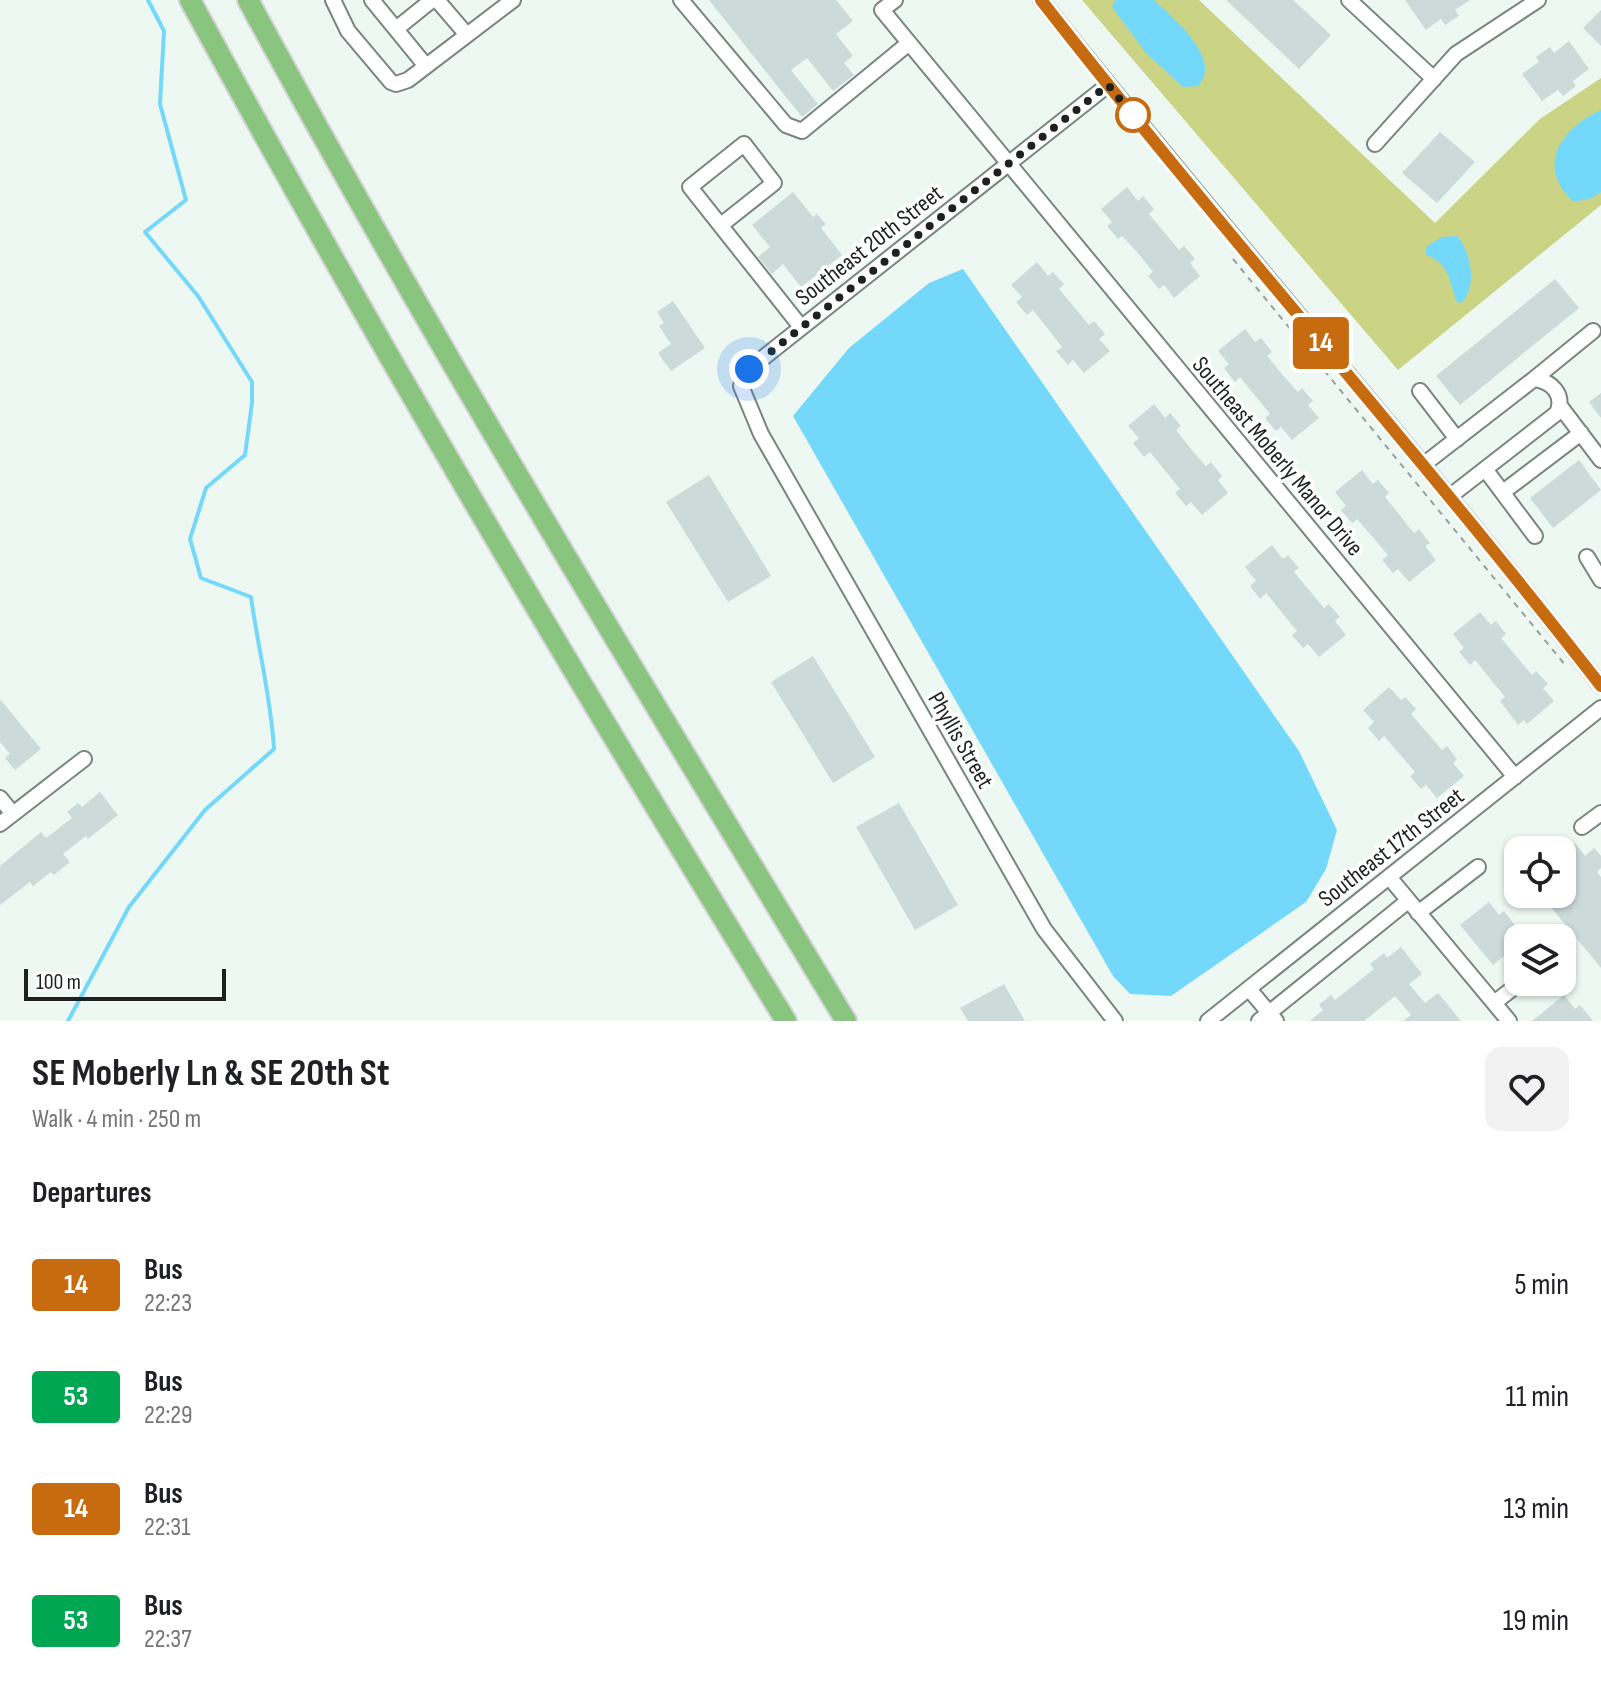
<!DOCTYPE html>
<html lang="en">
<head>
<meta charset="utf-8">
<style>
	:root { --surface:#fff; --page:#f2f2f2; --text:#202124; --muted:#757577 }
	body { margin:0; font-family:"Sofia Sans Condensed",sans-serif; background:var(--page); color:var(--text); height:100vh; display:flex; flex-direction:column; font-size:30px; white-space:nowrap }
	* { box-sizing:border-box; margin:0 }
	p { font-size:26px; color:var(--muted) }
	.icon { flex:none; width:44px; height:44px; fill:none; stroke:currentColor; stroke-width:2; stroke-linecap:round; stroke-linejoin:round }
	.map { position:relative; height:1021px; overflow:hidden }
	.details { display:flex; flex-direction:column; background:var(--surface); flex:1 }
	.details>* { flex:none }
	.badge { padding:0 16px; border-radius:6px; font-size:28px; line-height:52px }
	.tools { position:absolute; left:1504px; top:836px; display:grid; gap:16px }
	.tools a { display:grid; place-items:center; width:72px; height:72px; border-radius:16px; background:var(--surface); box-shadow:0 2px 6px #0004; font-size:40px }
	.scale { position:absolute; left:24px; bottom:20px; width:202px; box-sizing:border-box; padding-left:8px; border:4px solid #1d2220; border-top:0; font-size:22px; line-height:28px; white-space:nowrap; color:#1d2220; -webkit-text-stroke:6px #fff; paint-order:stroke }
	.you { position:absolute; width:40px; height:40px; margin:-20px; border:6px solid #fff; border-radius:50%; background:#1a73e8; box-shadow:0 0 0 12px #1a73e833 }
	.map>.badge { position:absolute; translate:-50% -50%; box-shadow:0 0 0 4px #fff }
	h2 { padding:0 32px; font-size:30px; line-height:72px }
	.round { display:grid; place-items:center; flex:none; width:84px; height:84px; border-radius:16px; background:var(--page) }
	.head { display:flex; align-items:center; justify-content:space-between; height:136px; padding:0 32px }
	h1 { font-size:38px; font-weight:700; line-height:60px }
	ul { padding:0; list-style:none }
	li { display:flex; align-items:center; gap:24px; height:112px; padding:0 32px }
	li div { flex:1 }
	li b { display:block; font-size:30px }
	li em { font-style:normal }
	li .badge { min-width:88px; font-weight:700; text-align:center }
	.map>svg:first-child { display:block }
	.green { fill:#cbd484 }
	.water { fill:#74d8fa }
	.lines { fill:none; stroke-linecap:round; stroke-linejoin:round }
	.stream { stroke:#74d8fa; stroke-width:4 }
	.building { fill:#cddada }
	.minor-casing { stroke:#7a8480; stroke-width:18 }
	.highway-casing { stroke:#d2d3d2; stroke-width:24 }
	.path { stroke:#97a09c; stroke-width:2; stroke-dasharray:6 6; stroke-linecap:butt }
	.minor { stroke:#fff; stroke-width:14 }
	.highway { stroke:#89c57f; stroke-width:20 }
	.line-casing { stroke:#fff; stroke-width:18 }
	.line { stroke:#c76b11; stroke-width:12 }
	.walk { stroke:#1d2220; stroke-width:8; stroke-dasharray:0 14.4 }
	.stop-dot { fill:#fff; stroke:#c76b11; stroke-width:4 }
	.labels { text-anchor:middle; stroke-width:7; stroke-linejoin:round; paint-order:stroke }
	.street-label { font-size:24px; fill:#1d2220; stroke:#fff }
</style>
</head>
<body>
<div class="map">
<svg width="1601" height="1021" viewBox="0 0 1601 1021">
	<rect width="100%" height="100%" fill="#edf8f3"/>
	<path class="green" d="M1082,0H1199L1435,223L1540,119L1601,78V205L1398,370Z"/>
	<path class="water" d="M1115,0H1154C1170,15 1204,44 1205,67C1206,74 1202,80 1199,86L1183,87L1146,53L1112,7Z
		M1601,110V192L1592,198L1574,202C1535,168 1560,128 1601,110Z
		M1457,236C1471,251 1478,287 1461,303L1457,302C1448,279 1451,265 1425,254L1427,246L1442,237Z
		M963,269L1299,751L1337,830L1326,869L1306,902L1171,996L1130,994L1113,976L793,416L849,348L929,283Z"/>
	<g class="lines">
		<path class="stream" d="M68,1021L129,907L205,810L274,749C271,698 258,648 251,597L201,578L190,539L206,488L245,455L252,403V382L198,296L145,232L186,200L160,104L164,31L148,0"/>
	</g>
	<path class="building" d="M709,0H836L853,21L836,34L853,56L844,63L854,75L833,91L807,58L791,70L818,104L802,117Z
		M1226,0H1293L1331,35L1299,69Z
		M1405,0H1470L1455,10L1459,16L1445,25L1441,19L1426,30Z
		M1601,10V46L1583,28Z
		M1569,41L1589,69L1573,81L1576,86L1563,96L1558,90L1542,101L1522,74L1539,62L1536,57L1550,47L1554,53Z
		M1440,132L1475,162L1437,203L1402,173Z
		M1127,187L1138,201L1143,196L1154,209L1149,214L1179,250L1184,246L1195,259L1190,263L1200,276L1174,298L1164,285L1159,289L1148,276L1153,272L1138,253L1122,236L1118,239L1107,226L1112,222L1101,209Z
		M793,192L813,217L817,214L826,224L821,228L842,255L801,287L783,264L772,274L758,257L770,247L752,225Z
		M1037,262L1048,276L1053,272L1064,284L1059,289L1089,325L1094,321L1105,334L1099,339L1110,351L1084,373L1073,360L1068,365L1056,351L1062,347L1052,334L1033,310L1027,315L1016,302L1022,297L1011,285Z
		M1555,279L1579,308L1460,405L1436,376Z
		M673,301L705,348L671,371L658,353L671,344L659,326L664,323L657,312Z
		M1245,329L1255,342L1261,338L1272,352L1267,356L1286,379L1298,392L1302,388L1313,401L1308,405L1319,418L1292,440L1281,427L1276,431L1265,418L1270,414L1240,377L1235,382L1224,368L1229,364L1218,351Z
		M1601,393V418L1589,402Z
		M1154,404L1165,418L1170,413L1181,426L1176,430L1195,454L1206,466L1211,462L1222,476L1218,480L1228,493L1202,515L1191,502L1186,506L1175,493L1180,489L1150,452L1144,457L1133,443L1139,438L1128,426Z
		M1579,460L1601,490L1553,528L1530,498Z
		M1362,470L1373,484L1378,480L1389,493L1385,497L1414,533L1419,529L1430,543L1425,546L1436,560L1409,582L1398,569L1393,573L1382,560L1388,555L1357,519L1352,523L1341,510L1346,506L1335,492Z
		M709,475L771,576L728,602L666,502Z
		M1272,545L1283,559L1288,555L1299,568L1294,572L1324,608L1329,604L1340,617L1335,621L1346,635L1319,657L1308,644L1303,648L1292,635L1297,631L1266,593L1260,599L1250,586L1256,581L1245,567Z
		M1480,612L1491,625L1496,621L1506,634L1501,638L1521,662L1532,675L1536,671L1548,684L1543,688L1554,701L1527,724L1524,720L1518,725L1500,701L1505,697L1475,660L1470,665L1459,652L1464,648L1453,634Z
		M813,656L875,757L833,783L771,682Z
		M1389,687L1401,700L1405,697L1416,709L1411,714L1442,750L1447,746L1457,759L1453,763L1464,776L1437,798L1426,785L1421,789L1410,776L1415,772L1384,736L1379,741L1368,728L1374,722L1363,710Z
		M0,699L41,749L15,770L5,758L10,754L0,742Z
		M100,792L118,815L88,839L86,836L63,854L70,862L54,875L51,872L33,886L30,882L0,905V866L41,832L46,838L72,818L67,812L78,803L82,807Z
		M899,803L958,905L915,930L856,827Z
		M1575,843L1585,856L1594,848L1601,856V868L1597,872L1601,877V968L1540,894H1562V854Z
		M1489,902L1499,915L1504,911L1515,925L1510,929L1518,939V944L1493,965L1460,925Z
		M1401,947L1422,974L1409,984L1425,1003L1438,993L1461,1021H1403L1411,1015L1395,996L1364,1021H1310L1323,1010L1319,1005L1331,995L1335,1000L1374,969L1370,964L1384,953L1387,958Z
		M1004,984L1025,1021H968L960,1008Z
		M1564,995L1575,1009L1580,1005L1593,1021H1532Z"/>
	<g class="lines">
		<g class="minor-casing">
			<path id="minor" d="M333,0L348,31L391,82L396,84L408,80L513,0
				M372,0L426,66
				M437,0L467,35
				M681,0L786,125L802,131L909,43
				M895,0L882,10L1515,777
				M1041,0C1224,232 1420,453 1601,686
				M1349,0L1434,79
				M396,29L432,0
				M1108,85L749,369L741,386L761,434L1044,929L1115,1021
				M1375,144L1456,54L1538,0
				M721,225L774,183L744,144L690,187L801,327
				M1534,379L1593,331
				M1420,391L1457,439
				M1560,406L1601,460
				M1423,465L1534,379C1552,381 1565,395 1557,413L1449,497
				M1485,469L1535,536
				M1503,492L1581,433
				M1587,557L1601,580
				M0,798L13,814
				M0,824L84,759
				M1582,827L1601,813
				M1389,877L1509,1021
				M1418,913L1478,867
				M1249,989L1276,1021
				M1494,1003L1521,982
				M1208,1021L1601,708
				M1259,1021L1408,901"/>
		</g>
		<g class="highway-casing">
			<path id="highway" d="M190,0C378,347 580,685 786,1021
				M248,0C435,347 642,683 846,1021"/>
		</g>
		<path class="path" d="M1233,259L1566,666"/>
		<use href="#minor" class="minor"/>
		<use href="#highway" class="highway"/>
	</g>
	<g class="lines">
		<g class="line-casing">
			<path id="line" d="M1041,0C1223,233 1420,453 1601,686"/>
		</g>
		<use href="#line" class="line"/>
		<path class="walk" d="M749,369L1108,85L1133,115"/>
	</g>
	<circle class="stop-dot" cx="1133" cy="115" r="16"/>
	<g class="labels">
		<g class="street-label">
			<text transform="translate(869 245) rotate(-38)" y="8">Southeast 20th Street</text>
			<text transform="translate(1278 456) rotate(50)" y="8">Southeast Moberly Manor Drive</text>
			<text transform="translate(961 740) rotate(60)" y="8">Phyllis Street</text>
			<text transform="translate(1391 847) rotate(-38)" y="8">Southeast 17th Street</text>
		</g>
	</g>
</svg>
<div class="tools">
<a><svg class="icon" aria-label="locate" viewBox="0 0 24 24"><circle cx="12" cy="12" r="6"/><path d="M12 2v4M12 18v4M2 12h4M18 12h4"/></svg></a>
<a><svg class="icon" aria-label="layers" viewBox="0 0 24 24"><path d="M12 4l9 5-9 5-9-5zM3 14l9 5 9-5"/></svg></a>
</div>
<div class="scale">100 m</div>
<div class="you" style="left:749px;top:369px"></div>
<b class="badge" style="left:1321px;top:343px;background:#c76b11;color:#fff">14</b>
</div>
<section class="details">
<div class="head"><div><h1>SE Moberly Ln &amp; SE 20th St</h1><p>Walk · 4 min · 250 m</p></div><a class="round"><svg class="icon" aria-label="heart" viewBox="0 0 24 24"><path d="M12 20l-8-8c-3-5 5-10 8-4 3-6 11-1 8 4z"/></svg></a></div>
<h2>Departures</h2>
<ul>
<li><span class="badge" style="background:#c76b11;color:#fff">14</span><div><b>Bus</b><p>22:23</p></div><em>5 min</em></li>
<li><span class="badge" style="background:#00a651;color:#fff">53</span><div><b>Bus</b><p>22:29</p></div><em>11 min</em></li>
<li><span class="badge" style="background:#c76b11;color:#fff">14</span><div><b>Bus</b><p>22:31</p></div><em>13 min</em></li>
<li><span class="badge" style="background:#00a651;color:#fff">53</span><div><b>Bus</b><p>22:37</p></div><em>19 min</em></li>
</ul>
</section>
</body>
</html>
